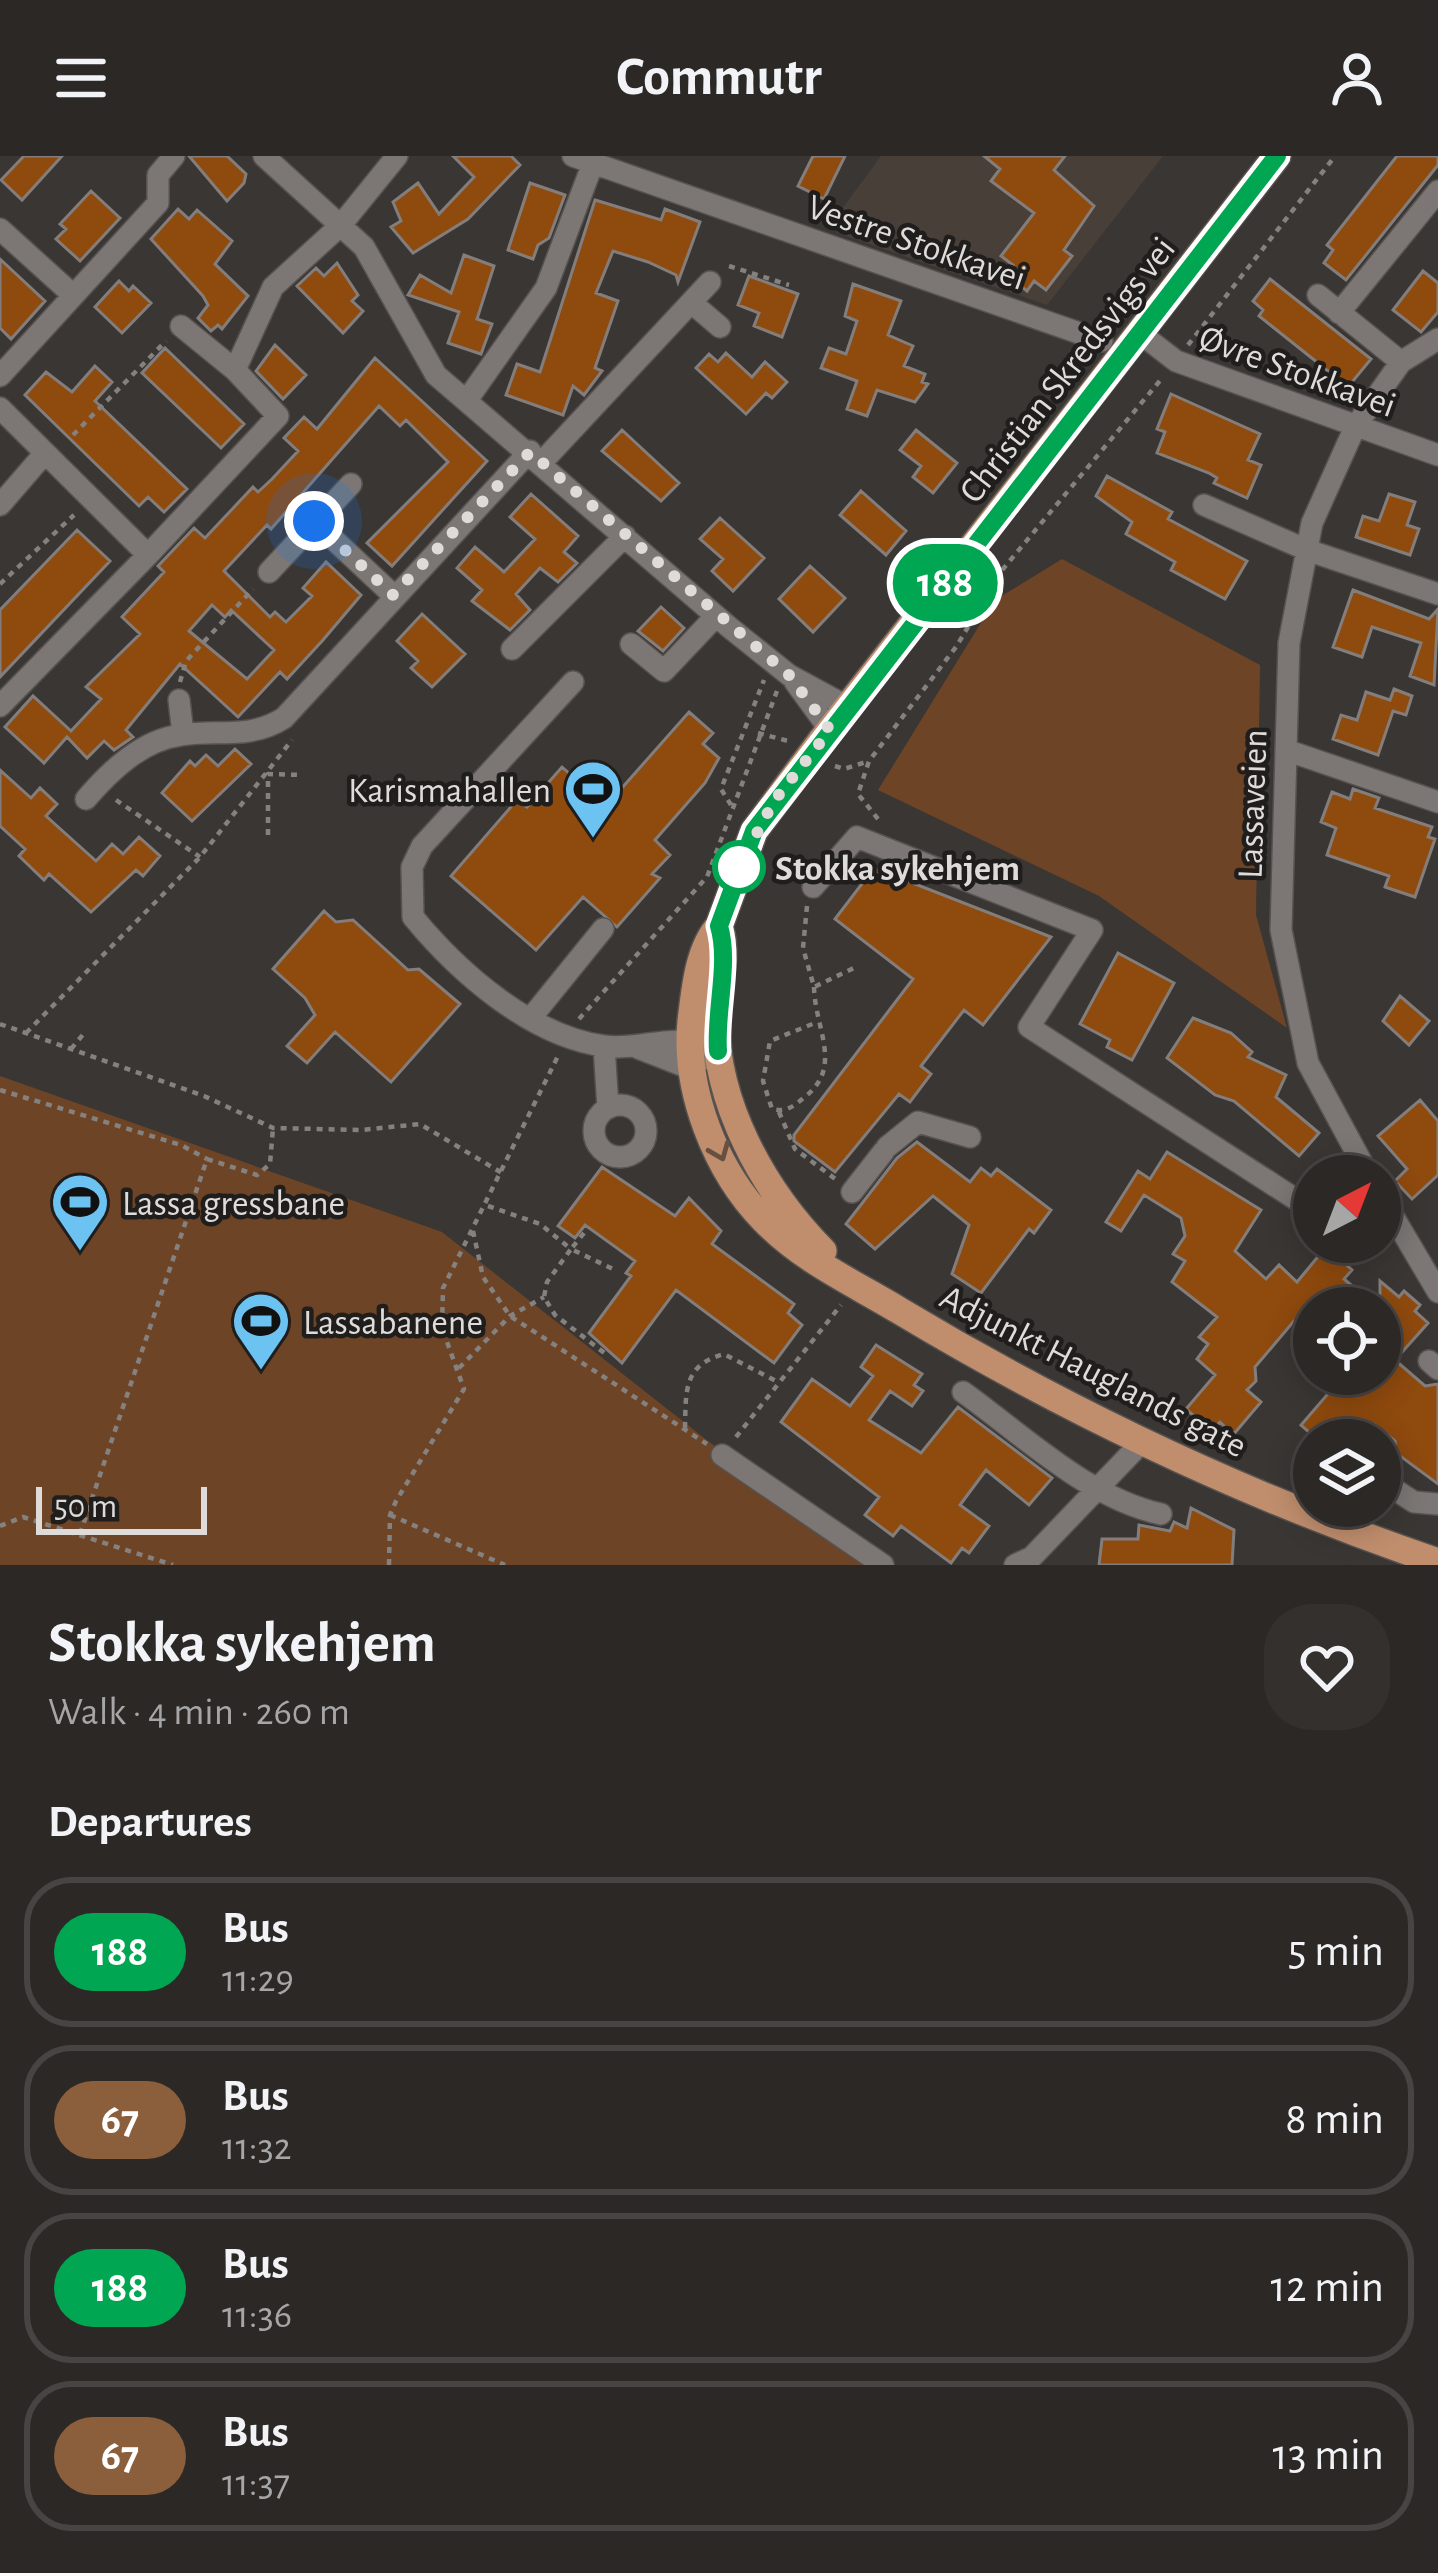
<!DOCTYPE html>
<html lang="en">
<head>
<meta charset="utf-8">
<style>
	:root { --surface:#2c2826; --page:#34302e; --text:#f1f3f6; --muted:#a6a6a7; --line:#484443 }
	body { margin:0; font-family:"Alegreya Sans",sans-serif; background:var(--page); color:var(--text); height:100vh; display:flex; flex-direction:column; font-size:45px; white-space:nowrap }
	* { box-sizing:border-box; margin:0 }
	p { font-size:39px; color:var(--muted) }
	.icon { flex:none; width:66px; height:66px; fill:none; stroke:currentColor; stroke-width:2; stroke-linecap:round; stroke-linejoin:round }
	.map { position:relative; height:1409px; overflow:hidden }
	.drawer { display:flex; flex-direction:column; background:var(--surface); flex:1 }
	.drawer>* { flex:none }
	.badge { padding:0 24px; border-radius:39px; font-size:42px; line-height:78px }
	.needle { width:78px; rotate:42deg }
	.tools { position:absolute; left:1293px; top:999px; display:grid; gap:24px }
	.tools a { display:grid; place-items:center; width:108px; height:108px; border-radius:50%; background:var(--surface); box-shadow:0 6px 30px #0003,0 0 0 3px var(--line); font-size:60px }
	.scale { position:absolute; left:36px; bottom:30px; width:171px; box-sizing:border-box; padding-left:12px; border:6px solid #dedbd9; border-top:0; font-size:33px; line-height:42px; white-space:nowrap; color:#dedbd9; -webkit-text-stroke:9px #201e1d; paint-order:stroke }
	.you { position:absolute; width:60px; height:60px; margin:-30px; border:9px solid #fff; border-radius:50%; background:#1a73e8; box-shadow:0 0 0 18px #1a73e833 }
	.map>.badge { position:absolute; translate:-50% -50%; box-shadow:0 0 0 6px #fff }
	h2 { padding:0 48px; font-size:45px; line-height:108px }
	.round { display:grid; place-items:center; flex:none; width:126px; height:126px; border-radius:48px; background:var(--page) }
	.overview { display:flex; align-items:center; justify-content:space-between; height:204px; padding:0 48px }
	h1 { font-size:57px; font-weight:600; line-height:90px }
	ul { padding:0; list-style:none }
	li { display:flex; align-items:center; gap:36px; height:150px; margin:0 24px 18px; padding:0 24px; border:6px solid var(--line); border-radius:48px }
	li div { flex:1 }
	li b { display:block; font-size:45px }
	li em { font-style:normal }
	li .badge { min-width:132px; font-weight:700; text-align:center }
	header { display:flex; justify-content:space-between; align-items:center; height:156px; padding:0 48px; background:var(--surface); font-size:54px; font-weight:600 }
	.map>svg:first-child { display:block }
	.built { fill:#493f39 }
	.green { fill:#6e4427 }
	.building { fill:#8f4a0e; stroke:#837e7b; stroke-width:3; fill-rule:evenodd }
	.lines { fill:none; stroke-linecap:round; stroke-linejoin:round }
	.minor-casing { stroke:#565250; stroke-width:24 }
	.major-casing { stroke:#565250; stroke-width:30 }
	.path { stroke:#85817f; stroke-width:4.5; stroke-dasharray:6 6; stroke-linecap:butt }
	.minor { stroke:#7c7774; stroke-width:21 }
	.major { stroke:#c08e6d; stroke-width:27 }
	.major-bridge-casing { stroke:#565250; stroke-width:30; stroke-linecap:butt }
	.major-bridge { stroke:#c08e6d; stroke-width:27 }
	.oneway { stroke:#685041 }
	.line-casing { stroke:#fff; stroke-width:27 }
	.line { stroke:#00a651; stroke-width:18 }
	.walk { stroke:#dedbd9; stroke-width:12; stroke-dasharray:0 21.6 }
	.stop-dot { fill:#fff; stroke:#00a651; stroke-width:6 }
	.labels { text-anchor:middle; stroke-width:9; stroke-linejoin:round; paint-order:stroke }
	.street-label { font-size:36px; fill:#dedbd9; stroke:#201e1d }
	.poi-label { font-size:36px; fill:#dedbd9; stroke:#201e1d; text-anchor:start }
	.stop-label { font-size:36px; font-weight:bold; fill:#dedbd9; stroke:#201e1d; text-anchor:start }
</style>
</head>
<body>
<header><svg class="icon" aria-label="menu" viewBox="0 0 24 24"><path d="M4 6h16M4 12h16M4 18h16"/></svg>Commutr<svg class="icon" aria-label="person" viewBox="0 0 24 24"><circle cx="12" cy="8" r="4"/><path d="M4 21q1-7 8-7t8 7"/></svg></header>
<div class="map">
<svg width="1438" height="1409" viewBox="0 0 1438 1409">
	<rect width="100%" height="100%" fill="#3a3633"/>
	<path class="built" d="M881,0H1163L1047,149L837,77L833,65Z"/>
	<path class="green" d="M1062,403L1260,509L1256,759L1287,872L1099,740L878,634L995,444Z
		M0,920L442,1076L866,1409H0Z"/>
	<path class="building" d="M24,0H62L22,44L1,24Z
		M189,0H227L246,18L244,27L227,45Z
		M453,0H511L520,9L468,63L413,97L391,71L401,65L393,46L418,27L439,58L474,21Z
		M813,0H845L824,43L798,30Z
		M984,0H1065L1054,14L1094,50L1064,94L1072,100L1046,134L1034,125L1027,135L1006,118L1013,109L1001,100L1034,57L991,25L1000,13Z
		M1397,0H1438V9L1346,124L1324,107L1333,94L1327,89Z
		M530,27L565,39L549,82L538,89L533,103L508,94Z
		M91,35L120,62L80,105L56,83L66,73L60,68Z
		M595,44L661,64L665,53L700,66L678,126L676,119L648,106L613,95L596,137L618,145L595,212L602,215L584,239L573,230L563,259L506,239L517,208L540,216Z
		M178,53L189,63L197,54L232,85L215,108L248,140L222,173L218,169L211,175L198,162L208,149L203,140L151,83Z
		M464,99L494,110L477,163L492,168L481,198L448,187L459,156L408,139L420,119L451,137Z
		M0,103L45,145L11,183L0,172Z
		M337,107L358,139L352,145L363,155L343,177L297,130L316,112L324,120Z
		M1423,115L1438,127V156L1421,176L1393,154Z
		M749,120L798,138L782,181L754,170L759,157L738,149Z
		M1270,123L1371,203L1348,231L1259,160L1263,154L1253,145Z
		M119,125L129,135L133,130L151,147L122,177L95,151Z
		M853,128L901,145L888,179L913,190L904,210L925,218L922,226L928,228L915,246L877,234L867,260L847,253L857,225L821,212L829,192L846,198L857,165L845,160Z
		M275,189L306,219L283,243L256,215Z
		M165,192L244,268L221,292L142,217Z
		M726,197L752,221L765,206L787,226L772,242L766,237L746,258L696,212L709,198L718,206Z
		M375,202L487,305L392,410L367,387L448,306L406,264L400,270L379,250L271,373L267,369L224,415L270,461L275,456L286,466L312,440L303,432L326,406L361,439L323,484L287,523L280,516L238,561L180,508L126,574L133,581L114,594L104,585L87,602L67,581L44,607L5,571L33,540L71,575L101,543L86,531L140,478L122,461L164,416L158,410L194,372L205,382L253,331L258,336L272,323L298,295L284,282L304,261L317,273ZM212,449L225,461L231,454L274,494L247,523L189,475Z
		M95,210L112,226L95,245L187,333L164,356L148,341L139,350L25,239L46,216L72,236Z
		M1171,238L1260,278L1248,304L1261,309L1247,342L1214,327L1217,322L1209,317L1157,297L1165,276L1157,273Z
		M622,274L679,327L661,345L602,295Z
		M916,274L957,307L933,337L913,321L921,310L900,294Z
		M1107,320L1172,356L1168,363L1247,405L1225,443L1171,414L1175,406L1126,378L1132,366L1096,340Z
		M861,335L906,375L886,399L840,359Z
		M531,338L578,380L564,396L577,407L558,426L540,412L516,438L530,454L510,474L472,445L482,434L457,412L475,391L504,416L535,383L510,361Z
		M1389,338L1415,346L1407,369L1419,373L1410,399L1356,381L1363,360L1379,365Z
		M720,362L764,402L733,435L712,415L723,403L700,383Z
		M77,374L110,405L0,521V454Z
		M810,410L845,442L813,476L779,443Z
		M1353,434L1429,463L1438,453L1434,529L1410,520L1421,487L1372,471L1362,501L1333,491Z
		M661,451L684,472L663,495L638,475Z
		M422,458L465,498L432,531L411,512L418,505L397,485Z
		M1394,533L1412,540L1406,559L1393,555L1378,599L1333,583L1341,559L1357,564L1366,536L1390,544Z
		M689,556L713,577L703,588L719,602L705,627L655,684L670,699L652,718L660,722L617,771L583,741L536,794L451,720L516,645L527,651L562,611L606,650Z
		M235,593L251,608L192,665L162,637L190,605L195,610L206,599L218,610Z
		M0,614L31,642L40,632L57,648L46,660L96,705L112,688L123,698L139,681L160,700L143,720L136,714L91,756L49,718L44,724L19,700L25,693L0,670Z
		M1353,633L1379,642L1375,652L1432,671L1428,681L1435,683L1415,741L1385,731L1389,720L1327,699L1336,672L1321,666L1332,636L1350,643Z
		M874,712L1051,781L983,869L964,854L921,910L931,918L910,946L899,938L835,1016L794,985V979L913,823L835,763Z
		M324,755L336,766L353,764L408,814L419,813L460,848L391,926L335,876L307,907L287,890L315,859L305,842L273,813Z
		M1118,797L1174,827L1132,904L1107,891L1110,884L1080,868Z
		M1400,840L1429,865L1409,889L1383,865Z
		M1193,862L1231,877L1252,896L1248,901L1286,919L1276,941L1319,977L1299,1000L1234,945L1215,939L1167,902Z
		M1420,944L1438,965V1019L1412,1043L1395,1025L1407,1013L1378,980Z
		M917,986L970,1026L981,1012L991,1020L997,1013L1051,1054L1034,1077L1029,1073L981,1137L952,1118L969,1069L933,1040L875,1093L846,1068L897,1002Z
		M1167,996L1261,1054L1235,1095L1266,1123L1279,1109L1297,1126L1326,1091L1352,1114L1344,1123L1372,1147L1380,1138V1125L1399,1141L1404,1135L1420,1149L1415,1155L1428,1167L1395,1204L1425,1230L1438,1228V1328L1396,1297L1395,1285L1374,1268L1361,1284H1318L1301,1269L1345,1218H1380V1152H1314V1164L1294,1165L1255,1211L1256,1225L1247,1234L1261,1246L1233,1279L1220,1266L1211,1275L1186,1253L1215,1219L1197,1203L1208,1188L1199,1181L1217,1161L1172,1126L1185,1105L1173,1098L1185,1080L1181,1062L1144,1039L1121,1075L1106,1066L1138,1015L1150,1023Z
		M602,1011L675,1060L689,1042L721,1075L712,1088L794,1148L788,1157L802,1169L774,1207L676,1134L622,1207L589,1177L631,1120L626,1117L635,1105L585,1069L575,1082L558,1070Z
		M876,1189L922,1218L914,1229L923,1235L912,1250L890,1235L869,1264L921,1297L958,1251L1052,1322L1029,1349L986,1314L960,1349L989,1370L969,1397L962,1392L951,1407L901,1370L893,1380L865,1359L879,1341L781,1266L812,1223L850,1250L873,1220L861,1211Z
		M1191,1352L1234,1374L1232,1409H1099L1102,1383H1138L1139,1369L1170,1375L1174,1366L1187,1372Z"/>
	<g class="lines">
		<g class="minor-casing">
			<path id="minor" d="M264,0L364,91L436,219L729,471L789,519L848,551
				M573,0L1102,185
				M0,73L73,139
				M1318,139L1401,206
				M692,147L720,171
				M1339,157L1438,35
				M1141,178L1176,205L1438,299
				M235,214L273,131L341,69L397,0
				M0,220L158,47V19L174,0
				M467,244L546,132L593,7
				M0,252L148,399L278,260L235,214L181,170
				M542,306L710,126
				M0,349L45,297
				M1204,349L1307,394L1438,438
				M314,365L393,439
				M269,416L351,328
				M631,488L664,515L716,460
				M512,493L625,380
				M573,526L422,690L412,711L413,761C459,817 531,880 604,890C640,895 670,877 705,890
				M795,526L830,574
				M179,544L183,578
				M0,550L148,399
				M1286,594L1438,646
				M86,643C110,615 142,584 181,579C219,573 249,584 284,562L530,295
				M813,731L857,681L1092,774L1029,871L1314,1055
				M530,863L603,773
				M604,890L608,952
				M638,892L689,912L703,903
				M594 975a26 26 0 1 1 52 0a26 26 0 1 1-52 0Z
				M887,991L918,966L970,981
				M1369,1020L1308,907L1281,774L1289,487L1312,367L1355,271L1401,206L1438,183
				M852,1036L884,995
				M1380,1038L1438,1136
				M1429,1205L1438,1213
				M963,1236C1024,1280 1088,1342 1161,1358
				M722,1299L883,1409
				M1380,1324L1414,1346L1438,1348
				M1015,1409L1032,1401L1142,1286"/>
		</g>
		<g class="major-casing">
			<path id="major" d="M821,585L1277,0
				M803,609L754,675L719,770C698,793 695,834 691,865C684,934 716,1015 764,1064C804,1105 852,1126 900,1155C1070,1257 1250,1342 1438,1406
				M720,774C728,800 716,830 716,857C713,945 763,1034 823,1095"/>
		</g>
		<path class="path" d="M729,110L789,129
			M1188,189L1335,0
			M73,279L166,185
			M0,428L74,359
			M180,526L186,505L253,433
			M758,577L788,585
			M835,610L844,613L869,605
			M116,644L200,701
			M731,649L721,633L764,524
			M878,663L858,638L869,605L956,491L1003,413L1163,221
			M268,679V618L303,619
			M807,750L803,792L814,831L858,810
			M814,831C815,873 843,910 806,940C795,949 787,957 772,953L763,925L770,885L815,867
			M579,863L707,721L777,535
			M0,868L204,940L273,972L361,974L420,968L502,1017
			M26,877L200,701L292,584
			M71,893L86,875
			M0,934L181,989L207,1003
			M779,956L795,993L838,1025
			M488,1050L540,1068L571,1093L547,1126L544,1141L555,1159L607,1199
			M473,1075L483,1121L510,1160L707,1288
			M584,1077L571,1093L613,1113
			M459,1212L510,1160L544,1141
			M685,1272C686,1235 683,1209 724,1198L776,1225
			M736,1281L841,1149
			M390,1359L505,1409
			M0,1370L23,1361L173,1409
			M80,1378L207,1003L257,1019L270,1008L273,972
			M389,1409L390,1359L396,1345L464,1233L442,1172L443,1132L559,898"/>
		<use href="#minor" class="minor"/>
		<use href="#major" class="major"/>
		<g class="major-bridge-casing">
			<path id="major-bridge" d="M803,609L821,585"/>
		</g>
		<use href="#major-bridge" class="major-bridge"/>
	</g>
	<defs><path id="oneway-chevron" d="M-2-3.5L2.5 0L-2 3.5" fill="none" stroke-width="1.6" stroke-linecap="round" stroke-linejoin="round" transform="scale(3)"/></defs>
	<use class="oneway" href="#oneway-chevron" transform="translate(720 996) rotate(68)"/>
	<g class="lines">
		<g class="line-casing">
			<path id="line" d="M718,895C715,855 730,807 719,770L754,675L1277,0"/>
		</g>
		<use href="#line" class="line"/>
		<path class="walk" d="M314,365L393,439L530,296L789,519L830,574L774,645L739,711"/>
	</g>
	<defs>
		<g id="stadium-pin" transform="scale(3)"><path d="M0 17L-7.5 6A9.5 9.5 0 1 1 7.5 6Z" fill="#6cc3f2" stroke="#201e1d"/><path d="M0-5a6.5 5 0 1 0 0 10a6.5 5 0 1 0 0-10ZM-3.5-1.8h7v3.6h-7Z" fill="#111"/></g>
	</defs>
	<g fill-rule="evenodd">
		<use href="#stadium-pin" x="593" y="633"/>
		<use href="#stadium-pin" x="80" y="1046"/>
		<use href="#stadium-pin" x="261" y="1165"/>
	</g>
	<circle class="stop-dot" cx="739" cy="711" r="24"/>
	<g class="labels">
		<g class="street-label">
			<text transform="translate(917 85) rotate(19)" y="13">Vestre Stokkavei</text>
			<text transform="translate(1066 213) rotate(-52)" y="13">Christian Skredsvigs vei</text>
			<text transform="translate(1298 214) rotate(20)" y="13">Øvre Stokkavei</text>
			<text transform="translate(1251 648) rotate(-88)" y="13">Lassaveien</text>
			<text transform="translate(1094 1214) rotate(27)" y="13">Adjunkt Hauglands gate</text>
		</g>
		<g class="poi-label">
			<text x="551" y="646" text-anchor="end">Karismahallen</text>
			<text x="122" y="1059">Lassa gressbane</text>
			<text x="303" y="1178">Lassabanene</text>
		</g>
		<g class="stop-label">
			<text x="775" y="724">Stokka sykehjem</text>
		</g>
	</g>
</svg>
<div class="tools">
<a><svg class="needle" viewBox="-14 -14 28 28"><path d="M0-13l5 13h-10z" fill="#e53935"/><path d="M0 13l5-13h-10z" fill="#a6a6a7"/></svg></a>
<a><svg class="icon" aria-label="locate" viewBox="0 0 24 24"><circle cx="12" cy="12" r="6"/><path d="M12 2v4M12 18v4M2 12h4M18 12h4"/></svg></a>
<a><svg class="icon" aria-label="layers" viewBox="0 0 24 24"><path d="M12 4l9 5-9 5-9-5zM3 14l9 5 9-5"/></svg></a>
</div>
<div class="scale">50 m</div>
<div class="you" style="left:314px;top:365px"></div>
<b class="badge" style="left:945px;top:427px;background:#00a651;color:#fff">188</b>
</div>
<section class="drawer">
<div class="overview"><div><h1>Stokka sykehjem</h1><p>Walk · 4 min · 260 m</p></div><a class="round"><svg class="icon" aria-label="heart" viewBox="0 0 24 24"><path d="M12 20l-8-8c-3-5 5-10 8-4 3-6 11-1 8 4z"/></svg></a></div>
<h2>Departures</h2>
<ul>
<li><span class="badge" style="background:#00a651;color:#fff">188</span><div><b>Bus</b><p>11:29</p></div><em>5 min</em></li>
<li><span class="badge" style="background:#8b5e3c;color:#fff">67</span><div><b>Bus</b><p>11:32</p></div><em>8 min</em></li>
<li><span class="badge" style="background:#00a651;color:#fff">188</span><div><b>Bus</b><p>11:36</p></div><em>12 min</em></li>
<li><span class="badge" style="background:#8b5e3c;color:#fff">67</span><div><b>Bus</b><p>11:37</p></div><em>13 min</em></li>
</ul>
</section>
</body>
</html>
